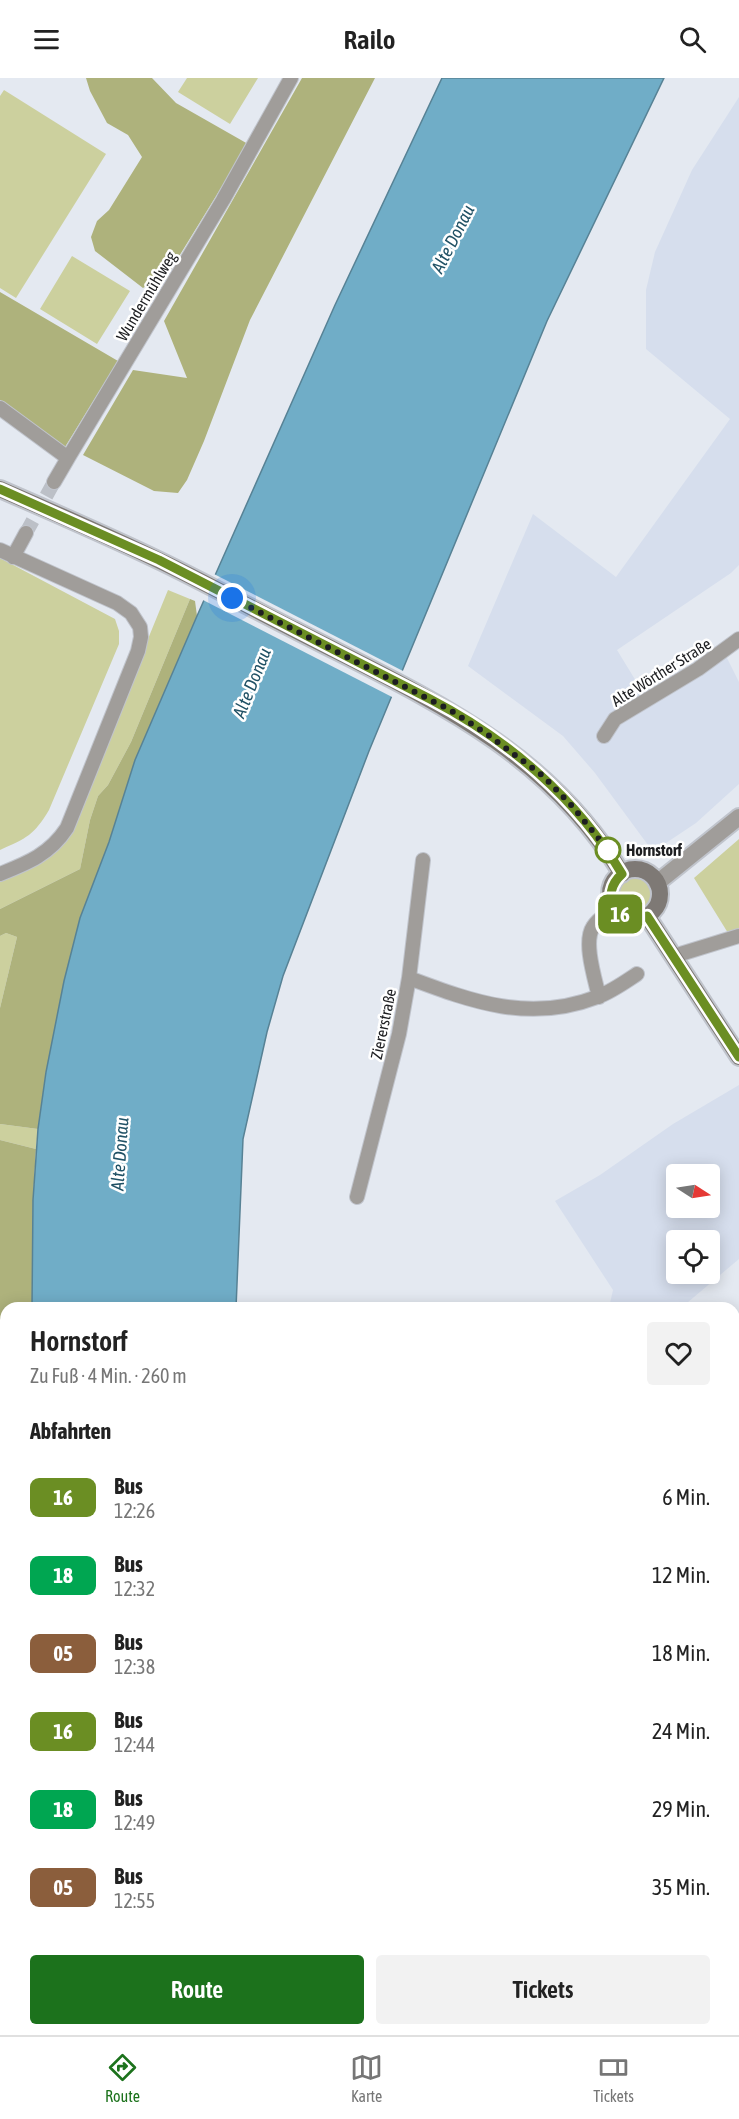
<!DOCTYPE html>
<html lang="de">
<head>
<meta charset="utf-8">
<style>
	:root { --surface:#fff; --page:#f2f2f2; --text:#222; --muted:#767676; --line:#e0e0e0; --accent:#1c721c }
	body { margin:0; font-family:"Asap Condensed",sans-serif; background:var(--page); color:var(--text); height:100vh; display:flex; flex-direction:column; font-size:22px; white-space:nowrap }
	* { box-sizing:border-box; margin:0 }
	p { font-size:20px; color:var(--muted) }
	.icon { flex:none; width:33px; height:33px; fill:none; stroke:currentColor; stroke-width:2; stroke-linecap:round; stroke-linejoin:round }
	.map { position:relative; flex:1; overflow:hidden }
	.drawer { position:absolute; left:0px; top:1224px; width:740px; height:734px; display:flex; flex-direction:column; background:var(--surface); border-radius:18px 18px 0 0; box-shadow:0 3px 15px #0003 }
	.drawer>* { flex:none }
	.badge { padding:0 12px; border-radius:9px; font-size:21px; line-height:39px }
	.needle { width:39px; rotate:102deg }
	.controls { position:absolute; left:666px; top:1086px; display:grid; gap:12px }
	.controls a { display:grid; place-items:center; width:54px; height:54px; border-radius:6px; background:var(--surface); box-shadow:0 3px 15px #0003; font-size:30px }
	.you { position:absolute; width:30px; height:30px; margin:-15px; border:4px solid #fff; border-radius:50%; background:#1a73e8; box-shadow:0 0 0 9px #1a73e833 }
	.map>.badge { position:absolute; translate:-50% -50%; box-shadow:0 0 0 3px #fff }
	h2 { padding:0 30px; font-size:22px; line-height:54px }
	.round { display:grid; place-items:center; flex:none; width:63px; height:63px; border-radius:6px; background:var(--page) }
	.summary { display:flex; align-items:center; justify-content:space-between; height:102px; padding:0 30px }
	h1 { font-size:28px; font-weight:600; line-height:45px }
	.button { display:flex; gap:12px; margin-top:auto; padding:12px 30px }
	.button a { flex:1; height:69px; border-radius:6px; background:var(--accent); color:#fff; font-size:24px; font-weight:600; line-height:69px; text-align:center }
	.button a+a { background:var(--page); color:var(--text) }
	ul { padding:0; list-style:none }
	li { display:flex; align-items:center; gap:18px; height:78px; padding:0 30px }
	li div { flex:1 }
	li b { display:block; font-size:22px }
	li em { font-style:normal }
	li .badge { min-width:66px; font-weight:700; text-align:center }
	header { display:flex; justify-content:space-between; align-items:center; height:78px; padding:0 30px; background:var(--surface); font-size:27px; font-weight:600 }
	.tab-bar { display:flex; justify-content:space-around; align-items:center; height:84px; border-top:2px solid var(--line); background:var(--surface); font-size:16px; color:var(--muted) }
	.tab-bar a { display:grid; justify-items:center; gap:3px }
	.tab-bar .active { color:var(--accent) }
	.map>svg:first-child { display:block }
	.built { fill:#d6deed; fill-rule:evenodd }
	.green { fill:#ccd09e }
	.forest { fill:#aeb27c }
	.water { fill:#70adc7; stroke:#578295; stroke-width:1.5 }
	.pier { fill:#e4e9f1 }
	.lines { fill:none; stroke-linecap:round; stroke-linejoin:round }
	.stream { stroke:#578295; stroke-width:4 }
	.minor-tunnel { stroke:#bcc0c7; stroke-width:14; stroke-dasharray:14 7; stroke-linecap:butt }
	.minor-casing { stroke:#c0c4cc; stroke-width:16 }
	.tertiary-casing { stroke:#c0c4cc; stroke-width:20 }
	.secondary-casing { stroke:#c0c4cc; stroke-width:20 }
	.minor { stroke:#a09d9a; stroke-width:14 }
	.tertiary { stroke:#a09d9a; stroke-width:16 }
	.secondary { stroke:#7e7975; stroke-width:16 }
	.line-casing { stroke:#fff; stroke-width:14 }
	.line { stroke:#6b8e23; stroke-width:9 }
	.walk { stroke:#1d1e21; stroke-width:6; stroke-dasharray:0 10.8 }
	.stop-dot { fill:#fff; stroke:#6b8e23; stroke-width:3 }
	.labels { text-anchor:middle; stroke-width:5; stroke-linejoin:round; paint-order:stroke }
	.street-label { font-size:16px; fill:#1d1e21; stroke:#fff }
	.stop-label { font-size:16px; font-weight:bold; fill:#1d1e21; stroke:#fff; text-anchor:start }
	.water-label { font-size:18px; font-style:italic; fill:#205165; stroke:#fff }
</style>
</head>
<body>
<header><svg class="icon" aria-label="menu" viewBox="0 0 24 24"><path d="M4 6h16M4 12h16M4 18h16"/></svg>Railo<svg class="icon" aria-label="search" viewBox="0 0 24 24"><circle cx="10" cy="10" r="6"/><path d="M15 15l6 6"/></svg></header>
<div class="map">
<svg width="739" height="1957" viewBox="0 0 739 1957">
	<rect width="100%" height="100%" fill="#e4e9f1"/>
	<path class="built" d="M739,19V487L731,495L617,572L650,626L725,576L739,604V706L696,745L666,765L648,767L595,695L563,658L468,588L533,436L616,499L730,341L646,271V212L655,174L692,92Z
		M739,1007V1181L681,1230H615L610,1225L613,1212L555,1123L600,1097L673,1046ZM710,1096V1130H676V1096ZM710,1162V1196H676V1162Z"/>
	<path class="green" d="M187,0H258L230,46L178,14Z
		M4,12L106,76L16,220L0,210V18Z
		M72,178L130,213L97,266L40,231Z
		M0,480L115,541L119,553V566L49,732C34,757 27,760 0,772Z
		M168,512L190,521L131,664L108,707L98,718L90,742L80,791L0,831V800L71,749Z
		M739,761V851L728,855L694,800Z
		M618 816a18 18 0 1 1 36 0a18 18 0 1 1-36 0Z
		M6,855L17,859L0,930V858Z
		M0,1046L38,1051L36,1071L0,1062Z"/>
	<path class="forest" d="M86,0H152L176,25L248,66L170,193L143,210L95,173L91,159L97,143L109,132L142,79L128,57L107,45L90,13Z
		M302,0H375L250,242L204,363L187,402L178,415L154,413L83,377L133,292L187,300L164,243Z
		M0,214L118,283L65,369L0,322Z
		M190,521L195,523L197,538L135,682L109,764L80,840L64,903L46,994L38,1051L0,1046V930L17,859L6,855L0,858V831L80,791L90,742L98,718L108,707L131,664Z
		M0,1062L36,1071L33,1122L32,1230H6V1376L0,1344Z"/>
	<path class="water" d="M442,0H664L547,243L369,673L283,898L267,954L243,1061L236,1230H32L33,1122L38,1051L46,994L64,903L80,840L109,764L135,682L197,538L335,227Z
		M0,1743L6,1745V1952H631L639,1957H0Z"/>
	<path class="pier" d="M212,495L405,594L394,620L201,521Z"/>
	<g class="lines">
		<path class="stream" d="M734,1400H739"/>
		<path class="minor-tunnel" d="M26,455L54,404"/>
		<g class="minor-casing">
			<path id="minor" d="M0,330L68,380L223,122L291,0
				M54,404L68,380
				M0,472L117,525L131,535L140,549L141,559L138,573L67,750C50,776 28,785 0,796
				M13,479L26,455
				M604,658L615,641L698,591L739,561
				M674,878L739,858
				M409,900L423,782
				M599,919C595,901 583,864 593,849C598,840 607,836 615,830
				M357,1119L399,956L409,900C473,924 530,945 597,919C611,914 625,904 637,896"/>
		</g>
		<g class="tertiary-casing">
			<path id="tertiary" d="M657,805L739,739"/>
		</g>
		<g class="secondary-casing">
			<path id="secondary" d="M0,411C53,434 106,457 158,482C204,504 249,529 295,552C421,617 545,668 622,796
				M610 816a25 25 0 1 1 50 0a25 25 0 1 1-50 0Z
				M647,838L739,979"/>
		</g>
		<use href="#minor" class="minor"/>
		<use href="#tertiary" class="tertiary"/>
		<use href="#secondary" class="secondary"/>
	</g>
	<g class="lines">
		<g class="line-casing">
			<path id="line" d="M0,411L159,482L430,621C507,661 577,720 622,796C598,817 617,849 647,838L739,979"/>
		</g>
		<use href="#line" class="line"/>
		<path class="walk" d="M232,520L450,632L487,656L543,698L572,728L608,772"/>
	</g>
	<circle class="stop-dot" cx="608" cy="772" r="12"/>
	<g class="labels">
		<g class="street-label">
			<text transform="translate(146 218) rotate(-59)" y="6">Wundermühlweg</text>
			<text transform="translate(661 594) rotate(-32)" y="6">Alte Wörther Straße</text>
			<text transform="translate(383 946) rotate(-78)" y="6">Ziererstraße</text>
		</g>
		<g class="stop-label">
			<text x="626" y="778">Hornstorf</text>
		</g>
		<g class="water-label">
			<text transform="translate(453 161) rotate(-63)" y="6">Alte Donau</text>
			<text transform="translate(252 605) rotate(-68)" y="6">Alte Donau</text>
			<text transform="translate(120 1076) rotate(-86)" y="6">Alte Donau</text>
		</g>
	</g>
</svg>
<div class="controls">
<a><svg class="needle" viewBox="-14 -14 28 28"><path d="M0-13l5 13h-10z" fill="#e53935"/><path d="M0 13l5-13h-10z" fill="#767676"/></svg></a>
<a><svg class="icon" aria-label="locate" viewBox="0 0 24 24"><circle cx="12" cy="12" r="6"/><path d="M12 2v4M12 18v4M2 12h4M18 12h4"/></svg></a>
</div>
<div class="you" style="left:232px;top:520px"></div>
<b class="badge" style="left:620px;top:836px;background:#6b8e23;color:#fff">16</b>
<section class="drawer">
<div class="summary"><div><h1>Hornstorf</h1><p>Zu Fuß · 4 Min. · 260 m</p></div><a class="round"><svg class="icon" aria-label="heart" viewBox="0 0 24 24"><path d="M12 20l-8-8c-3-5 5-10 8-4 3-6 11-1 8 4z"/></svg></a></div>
<h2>Abfahrten</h2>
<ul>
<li><span class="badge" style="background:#6b8e23;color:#fff">16</span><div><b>Bus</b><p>12:26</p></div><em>6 Min.</em></li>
<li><span class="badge" style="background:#00a651;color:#fff">18</span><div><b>Bus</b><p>12:32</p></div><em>12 Min.</em></li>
<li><span class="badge" style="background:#8b5e3c;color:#fff">05</span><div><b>Bus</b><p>12:38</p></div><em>18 Min.</em></li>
<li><span class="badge" style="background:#6b8e23;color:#fff">16</span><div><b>Bus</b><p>12:44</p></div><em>24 Min.</em></li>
<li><span class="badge" style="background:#00a651;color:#fff">18</span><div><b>Bus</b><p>12:49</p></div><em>29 Min.</em></li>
<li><span class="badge" style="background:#8b5e3c;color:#fff">05</span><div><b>Bus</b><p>12:55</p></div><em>35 Min.</em></li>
</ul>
<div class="button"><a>Route</a><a>Tickets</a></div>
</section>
</div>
<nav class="tab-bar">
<a class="active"><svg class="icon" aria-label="directions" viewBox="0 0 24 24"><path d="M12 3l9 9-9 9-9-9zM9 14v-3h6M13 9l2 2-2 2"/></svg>Route</a>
<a><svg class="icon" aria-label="map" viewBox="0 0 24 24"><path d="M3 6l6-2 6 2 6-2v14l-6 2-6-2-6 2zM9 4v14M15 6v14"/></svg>Karte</a>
<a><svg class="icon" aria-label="tickets" viewBox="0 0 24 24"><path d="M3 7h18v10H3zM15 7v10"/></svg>Tickets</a>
</nav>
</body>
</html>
